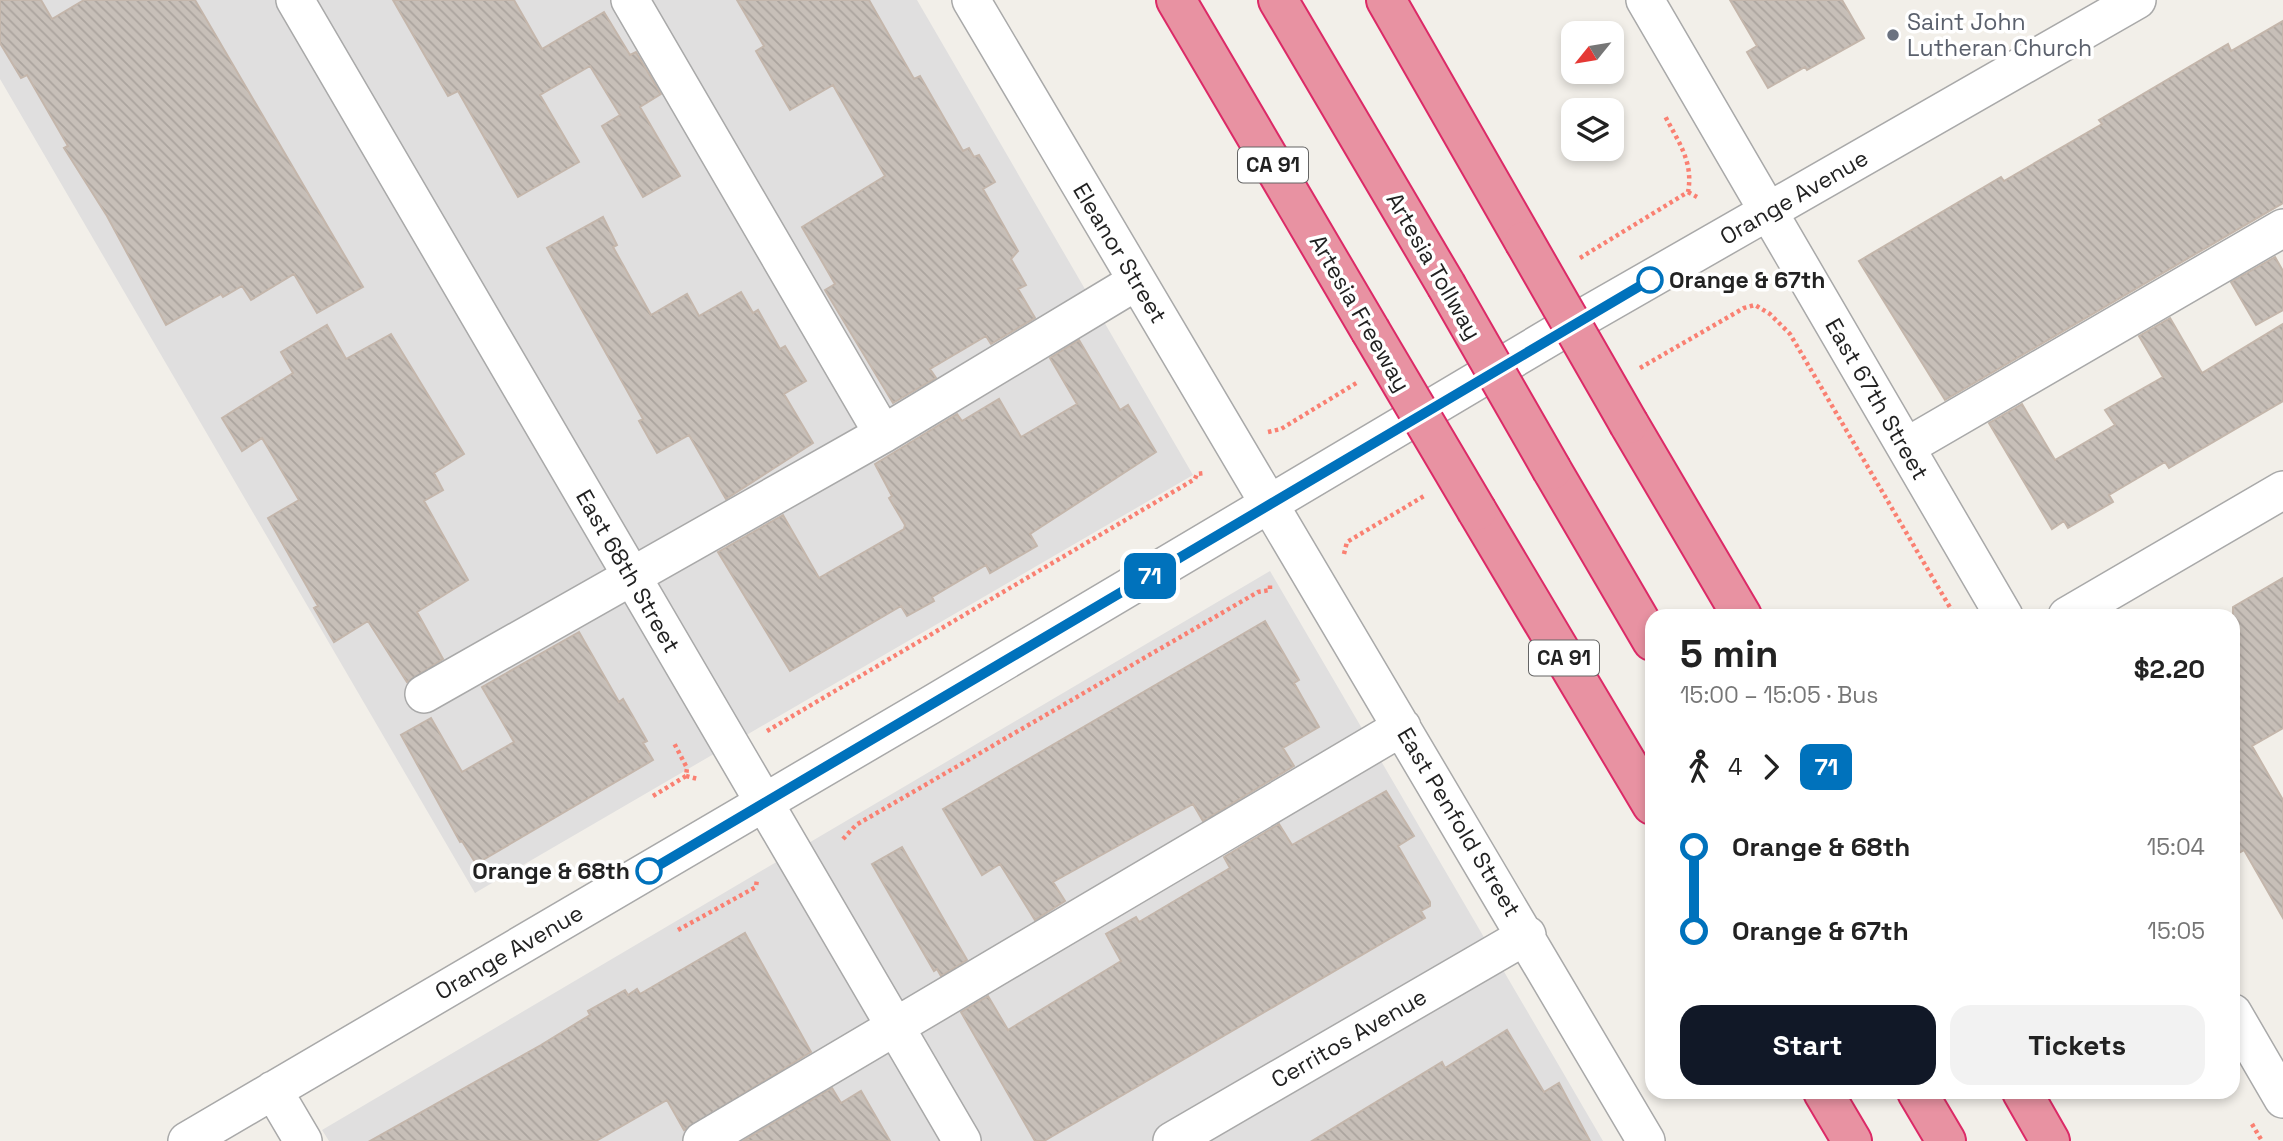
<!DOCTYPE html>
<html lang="en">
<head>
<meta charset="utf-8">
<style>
	:root { --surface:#fff; --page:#f2f2f2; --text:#222; --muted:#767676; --accent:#111827 }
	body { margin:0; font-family:"Space Grotesk",sans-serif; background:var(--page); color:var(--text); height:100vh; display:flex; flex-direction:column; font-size:26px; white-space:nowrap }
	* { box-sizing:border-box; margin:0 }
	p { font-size:23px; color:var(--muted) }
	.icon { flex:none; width:38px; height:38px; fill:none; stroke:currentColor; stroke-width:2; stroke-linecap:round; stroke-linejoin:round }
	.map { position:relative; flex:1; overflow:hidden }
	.side { position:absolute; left:1645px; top:609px; width:595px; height:490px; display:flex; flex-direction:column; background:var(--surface); border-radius:21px; box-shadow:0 4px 10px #0003 }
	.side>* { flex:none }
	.badge { padding:0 14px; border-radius:10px; font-size:24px; line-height:46px }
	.needle { width:46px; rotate:240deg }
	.controls { position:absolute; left:1561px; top:21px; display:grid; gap:14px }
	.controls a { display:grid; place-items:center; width:63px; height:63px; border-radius:14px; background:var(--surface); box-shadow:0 4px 10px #0003; font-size:35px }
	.map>.badge { position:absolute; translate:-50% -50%; box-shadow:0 0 0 4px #fff }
	.legs { display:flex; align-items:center; gap:10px; height:77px; padding:0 35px; font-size:23px }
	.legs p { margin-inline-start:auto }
	.overview { display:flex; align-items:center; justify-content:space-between; height:119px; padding:0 35px }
	h1 { font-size:38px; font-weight:700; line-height:52px }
	.primary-button { display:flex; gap:14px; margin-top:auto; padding:14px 35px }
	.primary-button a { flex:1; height:80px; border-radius:21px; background:var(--accent); color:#fff; font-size:28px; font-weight:700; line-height:80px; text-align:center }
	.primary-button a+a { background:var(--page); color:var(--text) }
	ul { padding:0 35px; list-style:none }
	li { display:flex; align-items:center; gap:24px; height:84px; font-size:26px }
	li i { display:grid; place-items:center; width:10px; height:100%; margin:0 9px; background:currentColor }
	li i::after { content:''; width:18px; height:18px; margin:-9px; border:5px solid; border-radius:50%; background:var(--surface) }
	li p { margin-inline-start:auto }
	li:first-child i { background:linear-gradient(#0000 50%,currentColor 0) }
	li:last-child i { background:linear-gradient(currentColor 50%,#0000 0) }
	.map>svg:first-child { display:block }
	.residential { fill:#e0dfdf }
	.building { fill:url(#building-back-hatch); stroke:#c4b6ab; stroke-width:2 }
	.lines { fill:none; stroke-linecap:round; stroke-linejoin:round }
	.minor-casing { stroke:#a9a9a9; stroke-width:40 }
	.highway-casing { stroke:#dc2a67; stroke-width:42 }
	.path { stroke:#fa8072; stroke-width:4.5; stroke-dasharray:3.5 3.5; stroke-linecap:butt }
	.minor { stroke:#fff; stroke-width:37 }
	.highway { stroke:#e892a2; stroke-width:38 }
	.highway-bridge-casing { stroke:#dc2a67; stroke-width:42; stroke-linecap:butt }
	.highway-bridge { stroke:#e892a2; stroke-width:38 }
	.line-1-casing { stroke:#fff; stroke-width:16 }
	.line-1 { stroke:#0072bc; stroke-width:10 }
	.worship-dot { fill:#6b7280; stroke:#fff; stroke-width:2.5 }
	.stop-1-dot { fill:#fff; stroke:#0072bc; stroke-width:3.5 }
	.labels { text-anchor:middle; stroke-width:7; stroke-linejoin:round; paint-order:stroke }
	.shield { fill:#fff; stroke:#646464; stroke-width:2 }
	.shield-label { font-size:21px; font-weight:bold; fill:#222 }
	.worship-label { font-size:23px; fill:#5b616d; stroke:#fff; text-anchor:start }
	.street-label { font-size:23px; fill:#222; stroke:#fff }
	.stop-label { font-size:23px; font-weight:bold; fill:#222; stroke:#fff; text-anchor:start }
</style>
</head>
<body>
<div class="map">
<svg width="2283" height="1141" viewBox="0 0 2283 1141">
	<defs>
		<pattern id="building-back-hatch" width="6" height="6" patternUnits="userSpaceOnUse" patternTransform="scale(1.75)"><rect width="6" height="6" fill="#c7bfb8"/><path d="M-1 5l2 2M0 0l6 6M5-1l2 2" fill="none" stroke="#aba49e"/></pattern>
	</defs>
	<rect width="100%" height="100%" fill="#f2efe9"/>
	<path class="residential" d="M0,0H917L1193,475L475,893L0,79Z
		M1270,571L1603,1141H329L322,1130Z"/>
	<path class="building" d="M0,0H41L52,19L84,0H195L363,287L317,313L294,274L251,300L242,286L223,297L221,294L166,325L107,216L64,148L68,146L27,75L21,78L0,43Z
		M393,0H514L542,49L604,12L630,55L636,52L661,94L640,107L680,176L643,197L602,126L620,115L590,66L540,95L579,162L518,197L458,91L448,96Z
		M737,0H869L914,79L920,76L963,151L969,148L974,157L979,155L995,182L983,189L1018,251L1011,259L1026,285L1018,289L1035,318L991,344L986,336L930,369L936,378L893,403L825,290L835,284L802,227L885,176L833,85L790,110L756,51L764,46Z
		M1730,0H1842L1864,38L1807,70L1805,67L1768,88L1747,52L1757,46Z
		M2283,21V203L1945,400L1859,261L2001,177L2004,181L2102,124L2099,120L2228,44L2231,51Z
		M603,217L617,245L613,247L651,315L687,294L699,316L741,292L753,313L758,310L780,349L785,346L806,381L784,394L813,443L726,499L689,435L657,453L639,421L643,419L547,248Z
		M2275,257L2283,271V310L2256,325L2231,282Z
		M2170,318L2202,373L2283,324V401L2169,468L2165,462L2109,495L2113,502L2068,528L2064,521L2052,529L1989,423L2022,404L2055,460L2115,425L2105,410L2163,377L2139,336Z
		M327,325L346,359L391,334L464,454L434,473L443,490L424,501L468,580L417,612L443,659L407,682L368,621L334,642L314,608L318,606L268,518L299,500L262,438L242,451L222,418L293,373L281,352Z
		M1079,340L1120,410L1128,405L1156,452L1030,534L1037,546L990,573L986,565L932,597L934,601L907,616L901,606L790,671L718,552L783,515L819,578L904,529L905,525L889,498L892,496L875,464L957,414L962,421L999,399L1021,437L1077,404L1050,358Z
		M2283,578V728L2252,746L2283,800V918L2244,850L2233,856V607Z
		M1265,621L1299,680L1294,683L1319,727L1283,748L1294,766L1203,821L1193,804L1053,882L1065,901L1035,920L1000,864L982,875L943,809Z
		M579,632L619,702L623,699L647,741L643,743L653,760L476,864L462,841L460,842L401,735L431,718L462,772L514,742L482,687Z
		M1386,791L1414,836L1398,846L1430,902V906L1421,911L1425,918L1044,1141H1035L961,1012L988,996L1008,1030L1121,961L1106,934L1136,917L1139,922L1230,868L1224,857L1279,824L1292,845Z
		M902,847L967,960L941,976L937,969L934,971L872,864Z
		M745,933L811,1052L684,1130L667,1100L596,1141H370L541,1045L590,1015L588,1011L625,990L628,995L637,989L640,994Z
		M1507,1030L1544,1092L1559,1083L1590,1141H1312L1442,1062L1445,1068Z
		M832,1088L841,1103L861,1091L890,1141H743Z"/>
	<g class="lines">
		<g class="minor-casing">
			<path id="minor" d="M295,0L962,1141
				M630,0L883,434
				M971,0L1646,1141
				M1645,0L2004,616
				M1906,447L2283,228
				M2067,616L2283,490
				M424,694L883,434L1137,281
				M2233,1013L2283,1099
				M273,1090L303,1141
				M187,1141L934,703L1589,314L2137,0
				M702,1141L1402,727
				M1172,1141L1527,935"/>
		</g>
		<g class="highway-casing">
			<path id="highway" d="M1176,0L1370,330
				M1278,0L1446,285
				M1386,0L1524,241
				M1629,424L1742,616
				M1552,470L1652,641
				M1477,511L1652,805
				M1823,1092L1852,1141
				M1917,1092L1946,1141
				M2022,1092L2050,1141"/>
		</g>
		<path class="path" d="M1688,192L1697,197
			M1580,258L1688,192C1694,161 1677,140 1664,114
			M1640,368L1744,308L1755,305L1770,314L1790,334L1955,616
			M1268,432L1281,429L1358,382
			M1344,554L1347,542L1424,496
			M767,731L1195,479L1197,474L1205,473
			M686,776L698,779
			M653,796L686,776L687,768L674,743
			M843,839L856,825L1258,592L1270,590V585
			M678,930L756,887L757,879
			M2252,1124L2262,1141"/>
		<use href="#minor" class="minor"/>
		<use href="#highway" class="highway"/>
		<g class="highway-bridge-casing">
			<path id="highway-bridge" d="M1524,241L1629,424
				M1446,285L1552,470
				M1370,330L1477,511"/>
		</g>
		<use href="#highway-bridge" class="highway-bridge"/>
	</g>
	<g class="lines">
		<g class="line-1-casing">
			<path id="line-1" d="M649,871L1650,280"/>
		</g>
		<use href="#line-1" class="line-1"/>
	</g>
	<circle class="worship-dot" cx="1893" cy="35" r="7"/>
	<g class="stop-1-dot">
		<circle cx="1650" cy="280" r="12"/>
		<circle cx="649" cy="871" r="12"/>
	</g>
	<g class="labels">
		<g class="shield">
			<rect x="1238" y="147.5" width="70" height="35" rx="5"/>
			<rect x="1529" y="640.5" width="70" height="35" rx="5"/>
		</g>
		<g class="shield-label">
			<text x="1273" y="172">CA 91</text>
			<text x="1564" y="665">CA 91</text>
		</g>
		<g class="worship-label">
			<text x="1907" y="30">Saint John<tspan x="1907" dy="26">Lutheran Church</tspan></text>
		</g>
		<g class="street-label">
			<text transform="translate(1794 197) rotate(-30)" y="8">Orange Avenue</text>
			<text transform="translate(1120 253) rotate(59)" y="8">Eleanor Street</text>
			<text transform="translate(1434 266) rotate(60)" y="8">Artesia Tollway</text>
			<text transform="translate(1360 313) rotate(60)" y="8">Artesia Freeway</text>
			<text transform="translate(1877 399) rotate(60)" y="8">East 67th Street</text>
			<text transform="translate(628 571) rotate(60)" y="8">East 68th Street</text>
			<text transform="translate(1459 822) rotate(59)" y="8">East Penfold Street</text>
			<text transform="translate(509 952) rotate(-30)" y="8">Orange Avenue</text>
			<text transform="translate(1349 1038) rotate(-30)" y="8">Cerritos Avenue</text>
		</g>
		<g class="stop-label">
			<text x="1669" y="288">Orange &amp; 67th</text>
			<text x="630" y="879" text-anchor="end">Orange &amp; 68th</text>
		</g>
	</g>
</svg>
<div class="controls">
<a><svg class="needle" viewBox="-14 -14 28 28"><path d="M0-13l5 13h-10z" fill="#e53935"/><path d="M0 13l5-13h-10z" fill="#767676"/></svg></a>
<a><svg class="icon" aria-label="layers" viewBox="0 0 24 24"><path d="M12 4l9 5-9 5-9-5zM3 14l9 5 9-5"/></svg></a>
</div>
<b class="badge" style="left:1150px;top:576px;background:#0072bc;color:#fff">71</b>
<section class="side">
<div class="overview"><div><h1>5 min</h1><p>15:00 – 15:05 · Bus</p></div><b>$2.20</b></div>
<div class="legs"><svg class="icon" aria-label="walk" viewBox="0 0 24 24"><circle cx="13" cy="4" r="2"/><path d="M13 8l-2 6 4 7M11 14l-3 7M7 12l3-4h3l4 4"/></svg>4<svg class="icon" aria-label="forward" viewBox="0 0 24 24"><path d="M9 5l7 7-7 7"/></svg><b class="badge" style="background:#0072bc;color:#fff">71</b></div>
<ul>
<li><i style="color:#0072bc"></i><b>Orange &amp; 68th</b><p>15:04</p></li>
<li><i style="color:#0072bc"></i><b>Orange &amp; 67th</b><p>15:05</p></li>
</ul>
<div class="primary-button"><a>Start</a><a>Tickets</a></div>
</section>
</div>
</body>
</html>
